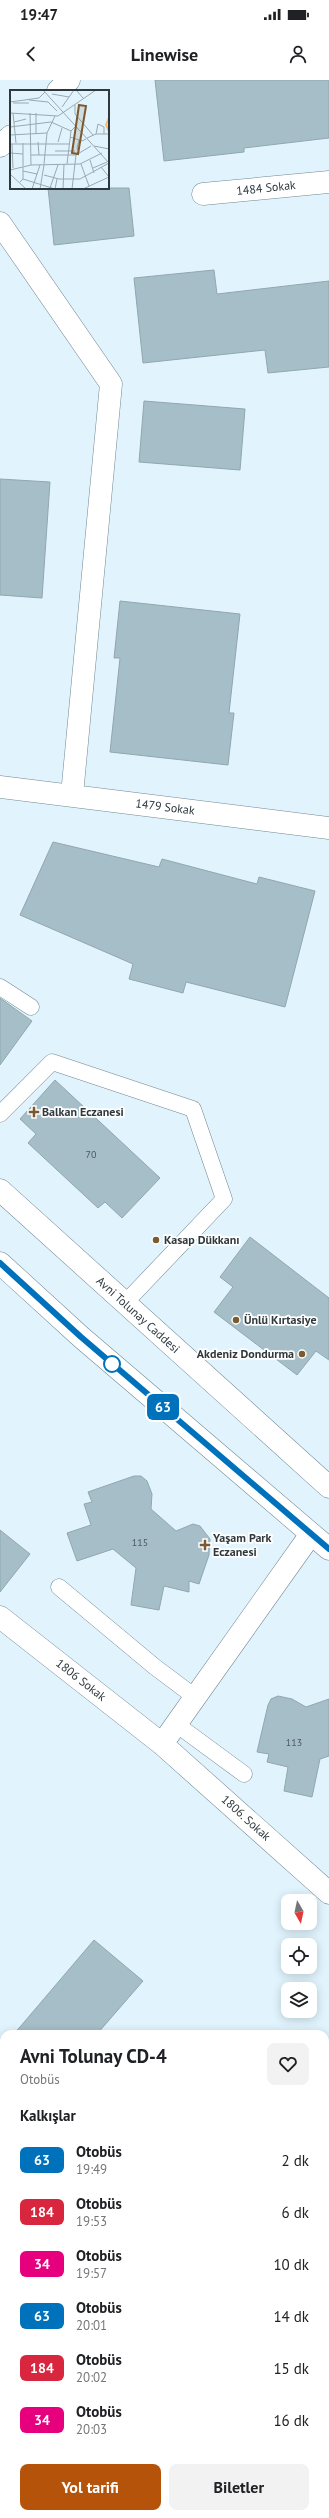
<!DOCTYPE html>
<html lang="tr">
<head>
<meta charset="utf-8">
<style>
	:root { --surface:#fff; --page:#f2f2f2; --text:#202124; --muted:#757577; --accent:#b45309 }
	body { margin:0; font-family:"PT Sans",sans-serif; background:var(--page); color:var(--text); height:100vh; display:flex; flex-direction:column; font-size:15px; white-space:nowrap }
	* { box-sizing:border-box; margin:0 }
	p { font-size:13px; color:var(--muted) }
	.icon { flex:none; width:22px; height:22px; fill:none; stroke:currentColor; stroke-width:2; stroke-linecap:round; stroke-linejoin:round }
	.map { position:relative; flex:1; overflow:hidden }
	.details { position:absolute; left:0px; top:1950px; width:329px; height:488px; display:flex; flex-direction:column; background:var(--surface); border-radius:12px 12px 0 0; box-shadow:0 2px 10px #0003 }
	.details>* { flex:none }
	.badge { padding:0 8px; border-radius:6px; font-size:14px; line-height:26px }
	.needle { width:26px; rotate:171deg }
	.buttons { position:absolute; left:281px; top:1814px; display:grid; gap:8px }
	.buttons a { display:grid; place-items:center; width:36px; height:36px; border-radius:8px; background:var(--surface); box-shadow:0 2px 10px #0003; font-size:20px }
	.map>.badge { position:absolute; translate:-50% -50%; box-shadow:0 0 0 2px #fff }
	h2 { padding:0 20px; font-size:15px; line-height:36px }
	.round { display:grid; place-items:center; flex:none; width:42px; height:42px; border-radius:8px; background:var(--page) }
	.head { display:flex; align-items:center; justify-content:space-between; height:68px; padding:0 20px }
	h1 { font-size:19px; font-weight:700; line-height:30px }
	.primary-button { display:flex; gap:8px; margin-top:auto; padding:8px 20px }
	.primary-button a { flex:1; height:46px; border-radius:8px; background:var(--accent); color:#fff; font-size:16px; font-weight:700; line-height:46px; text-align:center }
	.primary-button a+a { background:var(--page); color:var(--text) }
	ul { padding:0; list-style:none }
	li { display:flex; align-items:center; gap:12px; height:52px; padding:0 20px }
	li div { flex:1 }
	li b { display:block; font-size:15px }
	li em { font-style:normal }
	li .badge { min-width:44px; font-weight:700; text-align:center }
	.status { display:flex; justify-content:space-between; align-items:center; height:28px; padding:0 20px; background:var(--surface); direction:ltr }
	.status svg { height:11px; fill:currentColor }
	header { display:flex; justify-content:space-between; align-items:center; height:52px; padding:0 20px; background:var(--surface); font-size:18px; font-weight:700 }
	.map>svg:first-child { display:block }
	.building { fill:#a6bec8; stroke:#90a7b1 }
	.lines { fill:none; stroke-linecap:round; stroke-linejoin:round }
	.lane-casing { stroke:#718791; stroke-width:17 }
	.street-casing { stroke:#718791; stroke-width:23 }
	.primary-casing { stroke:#718791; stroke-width:23 }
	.path { stroke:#8f9ea5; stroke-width:2.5; stroke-dasharray:2 2; stroke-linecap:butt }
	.lane { stroke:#fff; stroke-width:16 }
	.street { stroke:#fff; stroke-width:22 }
	.primary { stroke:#fff; stroke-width:22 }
	.line-casing { stroke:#fff; stroke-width:9 }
	.line { stroke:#0072bc; stroke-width:6 }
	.poi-dot { fill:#7b5a31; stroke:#fff; stroke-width:1.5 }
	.stop-dot { fill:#fff; stroke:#0072bc; stroke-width:2 }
	.labels { text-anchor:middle; stroke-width:3.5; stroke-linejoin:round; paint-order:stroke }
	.number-label { font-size:10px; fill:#4d5a60 }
	.street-label { font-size:12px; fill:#2f393d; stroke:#fff }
	.poi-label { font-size:12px; font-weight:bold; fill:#2f393d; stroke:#fff; text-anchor:start }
	.inset-river { fill:none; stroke:#fcba66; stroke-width:2 }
	.inset-road { fill:none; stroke:#9aa9b0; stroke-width:1 }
	.view { fill:#7b5a31; fill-opacity:0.15; stroke:#7b5a31; stroke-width:2 }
	.inset-edge { fill:none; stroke:#2f393d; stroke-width:2 }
</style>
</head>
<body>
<div class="status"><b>19:47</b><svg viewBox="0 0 49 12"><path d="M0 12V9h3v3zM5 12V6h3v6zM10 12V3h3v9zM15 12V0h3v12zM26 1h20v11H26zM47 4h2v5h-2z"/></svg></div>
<header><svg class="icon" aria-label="back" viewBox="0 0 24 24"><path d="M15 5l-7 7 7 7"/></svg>Linewise<svg class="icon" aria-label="person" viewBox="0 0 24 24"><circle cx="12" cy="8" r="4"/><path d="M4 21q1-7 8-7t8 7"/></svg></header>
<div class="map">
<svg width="329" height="2438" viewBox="0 0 329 2438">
	<rect width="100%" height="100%" fill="#e1f4fd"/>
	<path class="building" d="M155,0H329V58L244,68V72L164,81Z
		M48,108H129L134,156L54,165Z
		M214,190L217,214L329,201V287L268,293L265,270L143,283L134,198Z
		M144,321L245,329L240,390L139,382Z
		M0,399L50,402L42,518L0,515Z
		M120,521L240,534L229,633H234L228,685L110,672L120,578H114Z
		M53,762L159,787L162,779L257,804L259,797L315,811L285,927L186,902L183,913L129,899L133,884L20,835Z
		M0,918L32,941L0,985Z
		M55,1000L160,1098L122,1138L105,1122L98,1128L28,1063L36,1054L20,1039Z
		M250,1157L329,1218V1280L316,1271L297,1295L214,1232L233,1207L220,1197Z
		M134,1396H141L147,1401L152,1414L151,1429L176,1451L193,1444L200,1446L210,1459L209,1475L199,1504L189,1501V1512L164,1506L159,1530L131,1525L136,1488L113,1469L77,1481L67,1453L91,1445L84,1424L92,1422L88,1412Z
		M0,1450L30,1474L0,1512Z
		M278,1616L292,1619L306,1627L329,1619V1676L320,1679L312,1717L284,1711L288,1687L267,1682L269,1674L257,1672L268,1625L271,1619Z
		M94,1860L143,1901L97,1954H14Z"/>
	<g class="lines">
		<g class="lane-casing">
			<path id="lane" d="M0,907L31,927
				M0,1034L52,982L193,1029L224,1119L125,1223
				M59,1507L155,1587L195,1617
				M176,1644L244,1694"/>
		</g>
		<g class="street-casing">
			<path id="street" d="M58,11L69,0
				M0,66L11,56
				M203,114L329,102
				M0,143L111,304L72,715
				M0,707L329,748
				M0,1537L162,1664L329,1813
				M162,1664L311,1454"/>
		</g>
		<g class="primary-casing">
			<path id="primary" d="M0,1110L329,1407
				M0,1183L81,1257L329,1469"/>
		</g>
		<path class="path" d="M252,1458L256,1461"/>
		<use href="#lane" class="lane"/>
		<use href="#street" class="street"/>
		<use href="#primary" class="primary"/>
	</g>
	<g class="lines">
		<g class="line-casing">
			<path id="line" d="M0,1183L81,1257L329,1469"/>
		</g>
		<use href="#line" class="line"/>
	</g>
	<g class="poi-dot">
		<path d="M32 1026h4v4h4v4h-4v4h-4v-4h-4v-4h4z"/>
		<circle cx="156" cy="1160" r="4"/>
		<circle cx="236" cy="1240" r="4"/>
		<circle cx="302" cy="1274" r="4"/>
		<path d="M203 1459h4v4h4v4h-4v4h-4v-4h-4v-4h4z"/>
	</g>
	<circle class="stop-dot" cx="112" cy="1284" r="8"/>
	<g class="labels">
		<g class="number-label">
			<text x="91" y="1078">70</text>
			<text x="140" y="1466">115</text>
			<text x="294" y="1666">113</text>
		</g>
		<g class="street-label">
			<text transform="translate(266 108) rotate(-6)" y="4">1484 Sokak</text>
			<text transform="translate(165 727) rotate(7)" y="4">1479 Sokak</text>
			<text transform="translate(138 1235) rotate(42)" y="4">Avni Tolunay Caddesi</text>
			<text transform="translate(81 1600) rotate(38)" y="4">1806 Sokak</text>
			<text transform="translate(246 1738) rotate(42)" y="4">1806. Sokak</text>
		</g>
		<g class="poi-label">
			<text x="42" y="1036">Balkan Eczanesi</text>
			<text x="164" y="1164">Kasap Dükkanı</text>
			<text x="244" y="1244">Ünlü Kırtasiye</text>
			<text x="294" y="1278" text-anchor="end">Akdeniz Dondurma</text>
			<text x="213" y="1462">Yaşam Park<tspan x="213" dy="14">Eczanesi</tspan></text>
		</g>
	</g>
	<g transform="translate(10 10)">
		<rect width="99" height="99" fill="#e1f4fd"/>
		<path class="inset-river" d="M99,28L96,35L99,41"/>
		<path class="inset-road" d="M33,0L99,73M66,0L74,9M42,4L59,7M19,10L38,12L47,21M0,12L29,8L35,2M3,13H19M65,15V24L83,45M52,17L64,0M0,23L48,26L86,0M3,23L6,53M20,23L21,75M26,23V44M4,32L16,29M0,37L41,32L61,41M86,44L88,34L94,37V44M0,45L37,43M60,47L72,51L76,49M77,48L86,44H99M69,50L67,58L69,62M28,52L29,65M48,52L52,38M0,54H59M2,54L3,78M84,56L99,59M45,61H65M0,63L13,64M21,65H66M66,65L81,56M80,70L84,83M34,74L37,43L45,26M57,74L61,41L66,36M71,74L79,96M13,76V53M91,77L99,87M83,78L97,72M0,80L21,75L70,74L92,63M13,81L27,84M0,84L16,99M34,85L49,89H70L99,73M13,89L45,99L47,89M10,92L13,89V77M40,98L48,75M22,99L30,75M30,99L34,75M53,99L54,74M62,99L66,65M73,99L99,87"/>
		<path class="view" d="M69,15L76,16L68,64L62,63Z"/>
		<rect width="99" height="99" class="inset-edge"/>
	</g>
</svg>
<div class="buttons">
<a><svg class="needle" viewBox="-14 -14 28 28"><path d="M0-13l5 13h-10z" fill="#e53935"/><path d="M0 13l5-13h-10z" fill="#757577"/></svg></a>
<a><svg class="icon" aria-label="locate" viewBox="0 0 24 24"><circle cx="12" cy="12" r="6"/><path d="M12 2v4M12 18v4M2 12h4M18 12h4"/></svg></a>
<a><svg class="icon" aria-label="layers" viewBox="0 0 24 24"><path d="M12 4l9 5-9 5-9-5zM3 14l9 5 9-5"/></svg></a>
</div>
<b class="badge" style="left:163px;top:1327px;background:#0072bc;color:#fff">63</b>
<section class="details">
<div class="head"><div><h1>Avni Tolunay CD-4</h1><p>Otobüs</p></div><a class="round"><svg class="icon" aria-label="heart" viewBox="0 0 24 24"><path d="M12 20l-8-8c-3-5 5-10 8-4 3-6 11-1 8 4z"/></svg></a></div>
<h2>Kalkışlar</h2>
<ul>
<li><span class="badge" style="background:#0072bc;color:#fff">63</span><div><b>Otobüs</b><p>19:49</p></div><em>2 dk</em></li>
<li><span class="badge" style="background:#d7263d;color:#fff">184</span><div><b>Otobüs</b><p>19:53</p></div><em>6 dk</em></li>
<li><span class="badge" style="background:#e6007e;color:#fff">34</span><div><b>Otobüs</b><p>19:57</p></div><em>10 dk</em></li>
<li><span class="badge" style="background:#0072bc;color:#fff">63</span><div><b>Otobüs</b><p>20:01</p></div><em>14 dk</em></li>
<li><span class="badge" style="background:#d7263d;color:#fff">184</span><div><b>Otobüs</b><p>20:02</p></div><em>15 dk</em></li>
<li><span class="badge" style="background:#e6007e;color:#fff">34</span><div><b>Otobüs</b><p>20:03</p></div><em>16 dk</em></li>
</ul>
<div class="primary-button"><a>Yol tarifi</a><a>Biletler</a></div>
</section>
</div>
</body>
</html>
